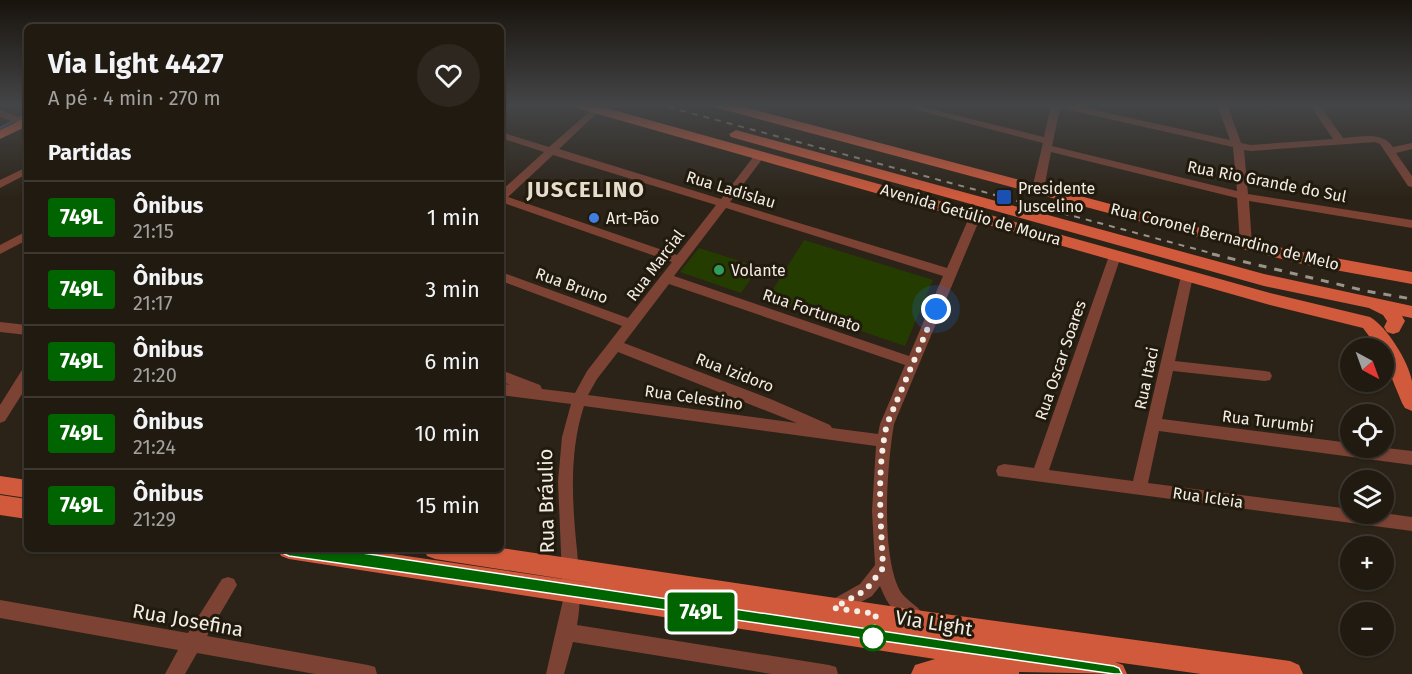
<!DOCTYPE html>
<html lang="pt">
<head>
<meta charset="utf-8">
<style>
	:root { --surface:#201a11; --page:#2d271f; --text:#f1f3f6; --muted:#a2a19f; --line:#3d3831 }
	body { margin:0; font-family:"Fira Sans",sans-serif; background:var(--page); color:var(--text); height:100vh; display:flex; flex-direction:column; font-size:22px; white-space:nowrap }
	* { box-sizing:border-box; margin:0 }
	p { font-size:20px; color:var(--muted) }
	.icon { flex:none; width:33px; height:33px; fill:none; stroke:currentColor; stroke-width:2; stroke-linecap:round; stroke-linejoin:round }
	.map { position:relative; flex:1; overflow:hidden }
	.details { position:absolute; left:24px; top:24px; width:480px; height:528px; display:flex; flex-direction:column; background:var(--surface); border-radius:9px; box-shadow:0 2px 4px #0004,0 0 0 2px var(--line) }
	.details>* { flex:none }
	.badge { padding:0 12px; border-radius:4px; font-size:21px; line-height:39px }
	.needle { width:39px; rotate:139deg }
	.buttons { position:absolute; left:1340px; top:338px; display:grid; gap:12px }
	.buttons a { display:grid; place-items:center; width:54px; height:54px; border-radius:50%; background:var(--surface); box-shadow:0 2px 4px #0004,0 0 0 2px var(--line); font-size:30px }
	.you { position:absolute; width:30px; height:30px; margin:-15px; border:4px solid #fff; border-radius:50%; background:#1a73e8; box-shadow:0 0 0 9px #1a73e833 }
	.map>.badge { position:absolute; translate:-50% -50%; box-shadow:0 0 0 3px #fff }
	h2 { padding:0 24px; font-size:22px; line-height:54px }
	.round { display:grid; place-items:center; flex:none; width:63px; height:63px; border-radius:32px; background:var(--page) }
	.overview { display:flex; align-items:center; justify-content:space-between; height:102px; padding:0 24px }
	h1 { font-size:28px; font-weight:700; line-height:45px }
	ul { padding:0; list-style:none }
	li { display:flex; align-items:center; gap:18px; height:72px; padding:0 24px; border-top:2px solid var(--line) }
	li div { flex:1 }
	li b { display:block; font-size:22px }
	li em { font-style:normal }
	li .badge { min-width:66px; font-weight:700; text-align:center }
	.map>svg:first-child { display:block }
	.green { fill:#253c00 }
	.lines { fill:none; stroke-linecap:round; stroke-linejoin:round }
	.stream { stroke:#2d61a7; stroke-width:2 }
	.minor { fill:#7c4234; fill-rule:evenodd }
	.major { fill:#d15a3c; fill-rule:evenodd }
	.rail-far1 { stroke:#999389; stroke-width:2; stroke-dasharray:6 6; stroke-linecap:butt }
	.rail { stroke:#999389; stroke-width:3; stroke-dasharray:8 8; stroke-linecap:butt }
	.line { fill:#006400; stroke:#fff; stroke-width:1.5 }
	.walk { stroke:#f2ede5; stroke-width:6; stroke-dasharray:0 10.8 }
	.transit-dot { fill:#1a4fb4; stroke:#211a0d; stroke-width:2 }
	.shop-dot { fill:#3f7fe0; stroke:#211a0d; stroke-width:2 }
	.leisure-dot { fill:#2e9e5b; stroke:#211a0d; stroke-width:2 }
	.stop-dot { fill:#fff; stroke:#006400; stroke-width:3 }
	.labels { text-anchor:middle; stroke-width:6; stroke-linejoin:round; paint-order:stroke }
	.street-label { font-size:16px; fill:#f2ede5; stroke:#211a0d }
	.poi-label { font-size:16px; fill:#f2ede5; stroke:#211a0d; text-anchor:start }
	.near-street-label { font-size:20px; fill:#f2ede5; stroke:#211a0d }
	.district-label { font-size:22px; font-weight:bold; letter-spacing:1.5px; fill:#e7ddcc; stroke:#211a0d }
</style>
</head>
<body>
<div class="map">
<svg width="1412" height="674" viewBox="0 0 1412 674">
	<rect width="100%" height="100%" fill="#2b2317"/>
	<path class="green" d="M804,240L933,280L905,346L767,299Z
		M699,248L759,267L741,293L680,272Z"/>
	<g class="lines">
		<path class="stream" d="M0,128L27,114"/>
		<path class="minor" d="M894,104H910L1044,137L1051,104H1068L1230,140L1217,104H1227L1241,143L1251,145L1333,139L1309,104H1319L1343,138C1361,137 1382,131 1393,147L1412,143V149L1396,153L1412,176V187L1408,186L1380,144L1375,142L1251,151L1244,150L1248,194L1412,220V228L1249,201L1252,245L1246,249L1240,245L1237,198L1051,152L1044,189L1042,191H1034L1032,189L1043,143ZM1060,108L1233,147L1237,191L1052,146Z
			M1398,104H1412V107L1401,109L1396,106Z
			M596,106L599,107V111L559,149L721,199L757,152H765L766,154L730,202L947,268L971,213L975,212L981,216L894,424C887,466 881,547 898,587C904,601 920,605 925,618L922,624L916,627C897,619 887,604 880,586L872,596L834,617L828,614L825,608L828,602L860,584L875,565L872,511L876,446L584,406C569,451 572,503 577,550C579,576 582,599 577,625L829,665L836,667L838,674H771L573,642L564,674H546L563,600L558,481L562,437L571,404L501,395V383L510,385L501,381V370L540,385L542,389L575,393L587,371L622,326L501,281V272L628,318L672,262L501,202V191L544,152L501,138V132L549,147ZM553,155L716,205L677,255L508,197ZM726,208L943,276L909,356L674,276ZM669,284L905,365L880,424L878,434L832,428L830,425L773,400L624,343ZM618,352L797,423L588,395L597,379Z
			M0,110L27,120V127L0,117Z
			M27,167V174L0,188V180Z
			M27,231V240L0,254V245Z
			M1115,252L1121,256L1049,470L1133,481L1181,276L1187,272L1193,276L1175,361L1265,371L1270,372L1272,376L1270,380L1265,381L1173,371L1162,419L1350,443V447H1378L1412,451V465L1159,431L1148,483L1350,509V513H1383L1412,517V531L998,476L996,471L998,466L1004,464L1034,468L1109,256Z
			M0,322L27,325V335L0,332Z
			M27,369V386L5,421L0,423V405L22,370Z
			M228,577L234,579L237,585L207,636L368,665L375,667L377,674H315L197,653L185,674H165L178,650L0,618V600L188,633L222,579Z"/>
		<path class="major" d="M571,104H592L1270,293L1370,317C1388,328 1408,361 1412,381C1412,390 1412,402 1412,411L1405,408L1402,403L1383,357V348H1378L1363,328L1270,305L573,107Z
			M712,104H733L1246,240L1302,252L1412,272V284L1302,264L1246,250L714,107Z
			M27,117V126L0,139V130Z
			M736,130L1264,274L1412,306V318L1402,316L1405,321L1399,332L1393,334L1387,332L1384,327L1387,321L1383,315L1369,308L1264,286L731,137L729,134Z
			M0,476L27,480V498L0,494Z
			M0,495L27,499V519L0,515Z
			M501,548L930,612L1290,661L1299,665L1303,674H1201L1115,662L1123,665L1127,674L1019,672V674H911L915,665L935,659L289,559L281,556L278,549H359L596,584L435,559L427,556L424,549Z"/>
		<path class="rail-far1" d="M657,104L1218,255"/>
		<path class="rail" d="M1212,254L1366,291L1412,299"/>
	</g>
	<linearGradient id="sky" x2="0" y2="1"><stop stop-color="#18130d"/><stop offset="0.53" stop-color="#444547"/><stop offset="1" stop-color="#444547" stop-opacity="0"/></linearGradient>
	<rect width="1412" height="198" fill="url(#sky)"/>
	<path class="line" d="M289,542L1114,666L1119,668L1122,674H1114L289,556L284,554L282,549L284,544Z"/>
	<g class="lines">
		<path class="walk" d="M873,638L876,614L834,608L866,590L883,568C881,521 876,471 887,424L936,309"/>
	</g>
	<rect class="transit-dot" x="996" y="189" width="16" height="16" rx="3"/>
	<circle class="shop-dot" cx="594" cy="218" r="6"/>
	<circle class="leisure-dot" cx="719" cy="270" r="6"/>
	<circle class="stop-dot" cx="873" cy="638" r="12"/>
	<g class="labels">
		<g class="street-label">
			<text transform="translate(1267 181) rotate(11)" y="6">Rua Rio Grande do Sul</text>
			<text transform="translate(731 189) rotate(17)" y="6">Rua Ladislau</text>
			<text transform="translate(971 214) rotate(16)" y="6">Avenida Getúlio de Moura</text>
			<text transform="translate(1225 236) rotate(14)" y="6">Rua Coronel Bernardino de Melo</text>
			<text transform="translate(655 265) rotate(-53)" y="6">Rua Marcial</text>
			<text transform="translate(572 285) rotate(20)" y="6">Rua Bruno</text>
			<text transform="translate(812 310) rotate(19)" y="6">Rua Fortunato</text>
			<text transform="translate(1060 360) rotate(-71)" y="6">Rua Oscar Soares</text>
			<text transform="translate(735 372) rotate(21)" y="6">Rua Izidoro</text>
			<text transform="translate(1146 378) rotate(-78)" y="6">Rua Itaci</text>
			<text transform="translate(694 397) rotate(8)" y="6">Rua Celestino</text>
			<text transform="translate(1268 421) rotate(7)" y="6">Rua Turumbi</text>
			<text transform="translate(1208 497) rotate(8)" y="6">Rua Icleia</text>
		</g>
		<g class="poi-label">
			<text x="1018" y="194">Presidente<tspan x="1018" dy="18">Juscelino</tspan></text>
			<text x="606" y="224">Art-Pão</text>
			<text x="731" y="276">Volante</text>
		</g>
		<g class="near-street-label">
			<text transform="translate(546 501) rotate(-91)" y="7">Rua Bráulio</text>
			<text transform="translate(188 620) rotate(10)" y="7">Rua Josefina</text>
			<text transform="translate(934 623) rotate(9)" y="7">Via Light</text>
		</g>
		<g class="district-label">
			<text x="586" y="197">JUSCELINO</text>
		</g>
	</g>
</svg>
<div class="buttons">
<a><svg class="needle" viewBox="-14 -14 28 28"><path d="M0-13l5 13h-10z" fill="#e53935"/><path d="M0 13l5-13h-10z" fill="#a2a19f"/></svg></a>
<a><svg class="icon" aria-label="locate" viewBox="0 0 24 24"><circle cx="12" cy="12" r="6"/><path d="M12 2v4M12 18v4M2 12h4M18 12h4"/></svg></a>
<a><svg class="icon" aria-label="layers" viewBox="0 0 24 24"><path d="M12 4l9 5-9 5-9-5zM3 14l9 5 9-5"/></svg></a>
<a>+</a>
<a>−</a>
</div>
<div class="you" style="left:936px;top:309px"></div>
<b class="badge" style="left:701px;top:612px;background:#006400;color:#fff">749L</b>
<section class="details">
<div class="overview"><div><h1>Via Light 4427</h1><p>A pé · 4 min · 270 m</p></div><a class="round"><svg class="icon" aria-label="heart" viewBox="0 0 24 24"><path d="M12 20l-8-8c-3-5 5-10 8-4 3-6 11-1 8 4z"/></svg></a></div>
<h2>Partidas</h2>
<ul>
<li><span class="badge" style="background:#006400;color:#fff">749L</span><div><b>Ônibus</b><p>21:15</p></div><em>1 min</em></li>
<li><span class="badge" style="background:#006400;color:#fff">749L</span><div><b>Ônibus</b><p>21:17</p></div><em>3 min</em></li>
<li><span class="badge" style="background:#006400;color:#fff">749L</span><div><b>Ônibus</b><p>21:20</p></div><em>6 min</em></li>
<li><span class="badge" style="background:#006400;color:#fff">749L</span><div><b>Ônibus</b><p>21:24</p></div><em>10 min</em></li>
<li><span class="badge" style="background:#006400;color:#fff">749L</span><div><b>Ônibus</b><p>21:29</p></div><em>15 min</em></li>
</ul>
</section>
</div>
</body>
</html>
